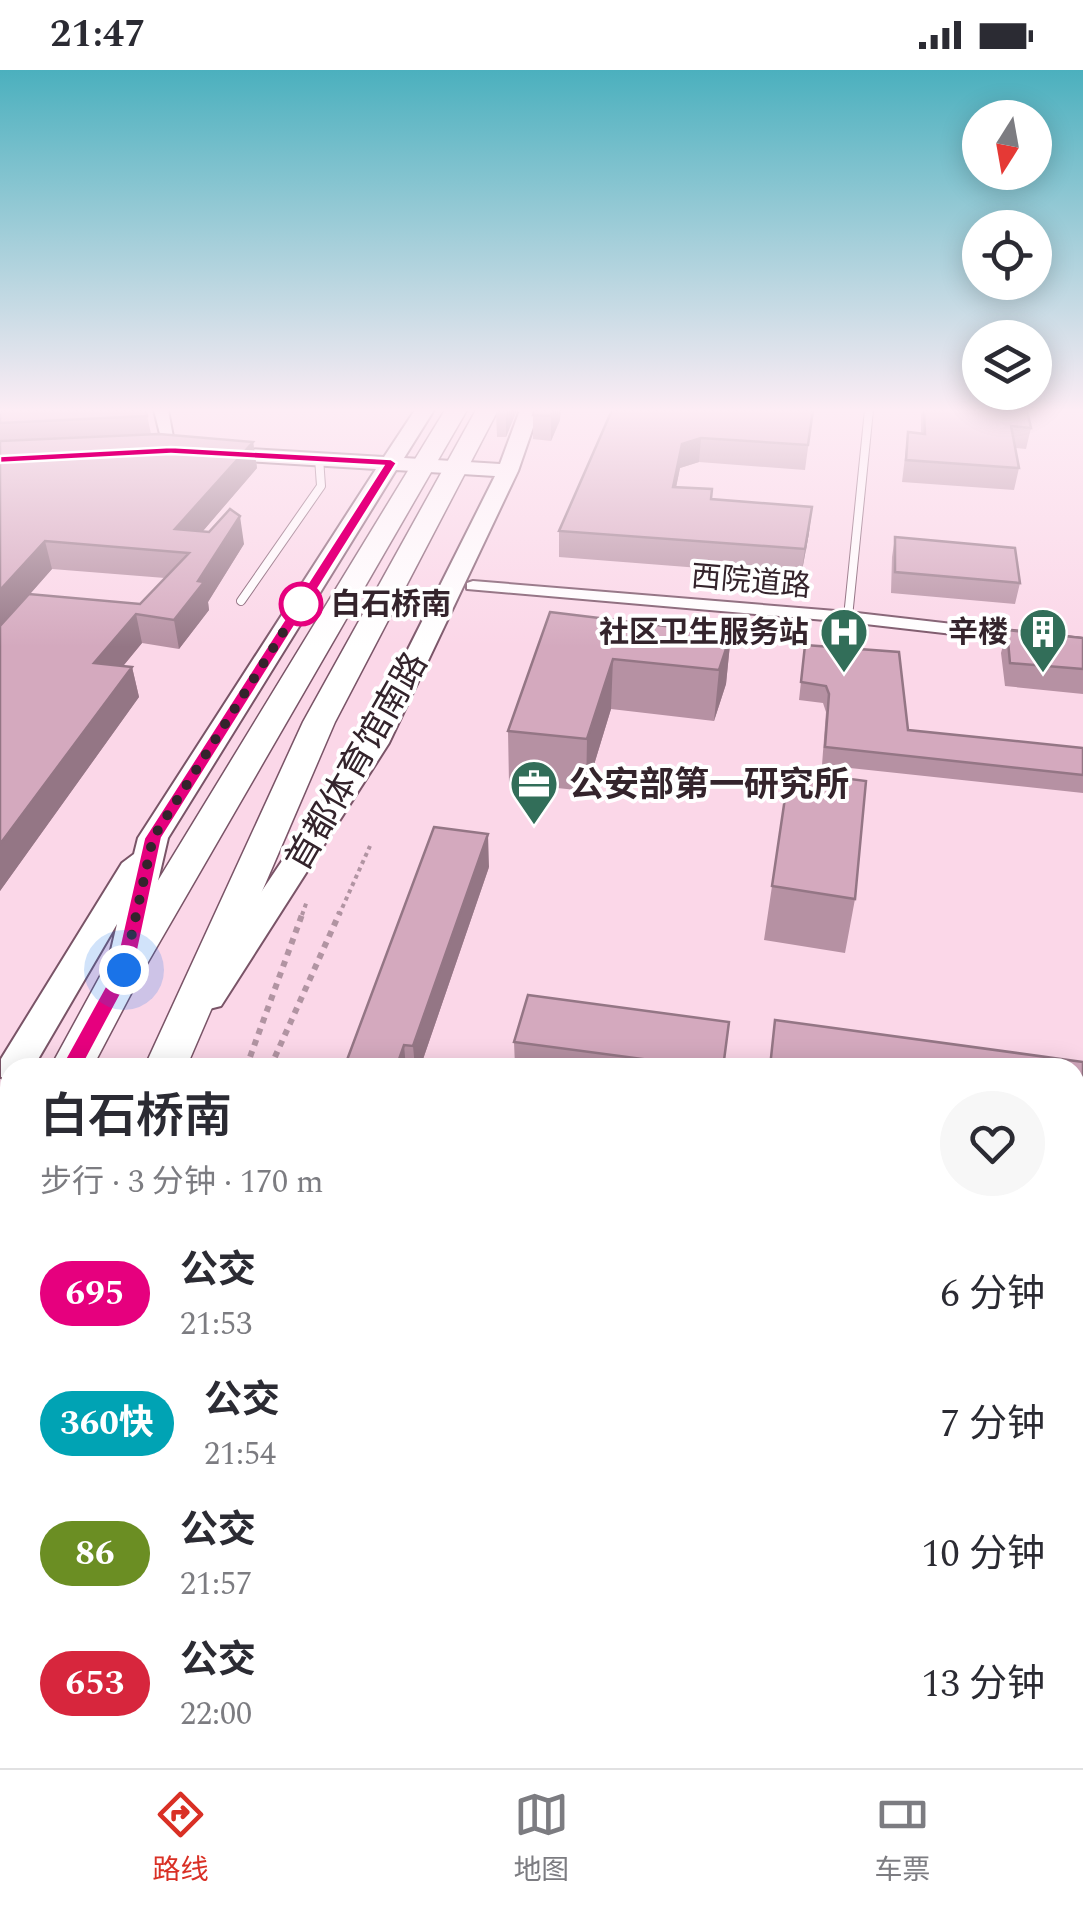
<!DOCTYPE html>
<html lang="zh">
<head>
<meta charset="utf-8">
<style>
	:root { --surface:#fff; --page:#f7f7f7; --text:#2b2b33; --muted:#7c7c81; --line:#e1e1e2; --accent:#d93025 }
	body { margin:0; font-family:Spectral,"Noto Sans SC",serif; background:var(--page); color:var(--text); height:100vh; display:flex; flex-direction:column; font-size:38px; white-space:nowrap }
	* { box-sizing:border-box; margin:0 }
	p { font-size:32px; color:var(--muted) }
	.icon { flex:none; width:55px; height:55px; fill:none; stroke:currentColor; stroke-width:2; stroke-linecap:round; stroke-linejoin:round }
	.map { position:relative; flex:1; overflow:hidden }
	.panel { position:absolute; left:0px; top:988px; width:1085px; height:712px; display:flex; flex-direction:column; background:var(--surface); border-radius:30px 30px 0 0; box-shadow:0 5px 25px #0003 }
	.panel>* { flex:none }
	.badge { padding:0 20px; border-radius:32px; font-size:35px; line-height:65px }
	.needle { width:65px; rotate:191deg }
	.tools { position:absolute; left:962px; top:30px; display:grid; gap:20px }
	.tools a { display:grid; place-items:center; width:90px; height:90px; border-radius:50%; background:var(--surface); box-shadow:0 5px 25px #0003; font-size:50px }
	.you { position:absolute; width:50px; height:50px; margin:-25px; border:8px solid #fff; border-radius:50%; background:#1a73e8; box-shadow:0 0 0 15px #1a73e833 }
	.map>.badge { position:absolute; translate:-50% -50%; box-shadow:0 0 0 5px #fff }
	.round { display:grid; place-items:center; flex:none; width:105px; height:105px; border-radius:52px; background:var(--page) }
	.headline { display:flex; align-items:center; justify-content:space-between; height:170px; padding:0 40px }
	h1 { font-size:48px; font-weight:600; line-height:75px }
	ul { padding:0; list-style:none }
	li { display:flex; align-items:center; gap:30px; height:130px; padding:0 40px }
	li div { flex:1 }
	li b { display:block; font-size:38px }
	li em { font-style:normal }
	li .badge { min-width:110px; font-weight:700; text-align:center }
	.status { display:flex; justify-content:space-between; align-items:center; height:70px; padding:0 50px; background:var(--surface); direction:ltr }
	.status svg { height:28px; fill:currentColor }
	.menu { display:flex; justify-content:space-around; align-items:center; height:140px; border-top:2px solid var(--line); background:var(--surface); font-size:28px; color:var(--muted) }
	.menu a { display:grid; justify-items:center; gap:5px }
	.menu .on { color:var(--accent) }
	.map>svg:first-child { display:block }
	.lines { fill:none; stroke-linecap:round; stroke-linejoin:round }
	.lane-casing { stroke:#795467; stroke-width:10 }
	.street-casing { stroke:#795467; stroke-width:4 }
	.secondary-casing { stroke:#795467; stroke-width:4 }
	.primary-casing { stroke:#795467; stroke-width:3 }
	.path-far2 { stroke:#b194a2; stroke-width:4; stroke-dasharray:4 4; stroke-linecap:butt }
	.path-far1 { stroke:#b194a2; stroke-width:6; stroke-dasharray:6 6; stroke-linecap:butt }
	.path { stroke:#b194a2; stroke-width:8; stroke-dasharray:8 8; stroke-linecap:butt }
	.lane { stroke:#fff; stroke-width:8 }
	.street { fill:#fff; fill-rule:evenodd }
	.secondary { fill:#fff; fill-rule:evenodd }
	.primary { fill:#fff; fill-rule:evenodd }
	.wall { fill:#b691a3; fill-rule:evenodd }
	.shaded-wall { fill:#947685 }
	.building { fill:#d4a9be; stroke:#947685; stroke-width:2.5 }
	.line { fill:#e6007e; stroke:#fff; stroke-width:2.5 }
	.walk { stroke:#34242c; stroke-width:10; stroke-dasharray:0 18 }
	.stop-dot { fill:#fff; stroke:#e6007e; stroke-width:5 }
	.labels { text-anchor:middle; stroke-width:8; stroke-linejoin:round; paint-order:stroke }
	.far-street-label { font-size:30px; fill:#34242c; stroke:#fff }
	.far-stop-label { font-size:30px; font-weight:bold; fill:#34242c; stroke:#fff; text-anchor:start }
	.far-poi-label { font-size:30px; font-weight:bold; fill:#34242c; stroke:#fff; text-anchor:end }
	.street-label { font-size:35px; fill:#34242c; stroke:#fff }
	.poi-label { font-size:35px; font-weight:bold; fill:#34242c; stroke:#fff; text-anchor:start }
</style>
</head>
<body>
<div class="status"><b>21:47</b><svg viewBox="0 0 49 12"><path d="M0 12V9h3v3zM5 12V6h3v6zM10 12V3h3v9zM15 12V0h3v12zM26 1h20v11H26zM47 4h2v5h-2z"/></svg></div>
<div class="map">
<svg width="1083" height="1698" viewBox="0 0 1083 1698">
	<rect width="100%" height="100%" fill="#fbd7e8"/>
	<g class="lines">
		<g class="lane-casing">
			<path id="lane" d="M241,531L321,416L319,388
				M848,547L869,340"/>
		</g>
		<g class="street-casing">
			<path id="street" d="M154,340H168L176,383L164,380Z
				M473,511L848,542L1083,569V579L848,552L467,519V513Z"/>
		</g>
		<g class="secondary-casing">
			<path id="secondary" d="M415,340H434L404,388L500,394L520,340H539L518,401L389,673L221,936L209,939L197,936L192,927L197,918L361,673L495,406L396,400L168,768L138,897L126,900L114,897L109,889L117,854L33,998H10V1010L1,1007V989L122,793L134,784L138,768L376,399L214,389L204,383L214,377L384,387Z
				M0,1571L10,1574V1626L0,1623Z
				M232,1690H305L308,1698H235Z"/>
		</g>
		<g class="primary-casing">
			<path id="primary" d="M445,340H467L144,899L92,998H50L104,899Z
				M476,340H498L335,652L186,998H144L303,652Z
				M10,1092V1144L0,1148V1095Z
				M10,1280V1342L0,1346V1284Z"/>
		</g>
		<path class="path-far2" d="M302,845L307,831
			M339,845L370,776"/>
		<path class="path-far1" d="M246,998L303,842
			M270,998L340,842"/>
		<path class="path" d="M542,1690L570,1698
			M768,1690L800,1698"/>
		<use href="#lane" class="lane"/>
		<use href="#street" class="street"/>
		<use href="#secondary" class="secondary"/>
		<use href="#primary" class="primary"/>
	</g>
	<path class="wall" d="M0,340H146L151,364L253,372L257,398L202,462L244,474L208,532L209,540L179,579L142,573L123,596L132,597L139,627L0,821ZM52,499L165,508L140,534L30,524Z
		M498,340H517L506,367H497L496,342Z
		M535,340L560,350L551,371L533,369V345Z
		M612,340H813L805,400L699,392L680,398L676,417L809,463L801,506L559,487V461Z
		M921,340H1027L1031,358L1026,379L1015,378L1019,398L1014,420L902,412L908,362L921,364Z
		M895,467L1020,513L1015,534L891,523L892,487Z
		M550,542L731,564L726,614L714,651L611,639L586,721L509,713L508,661Z
		M1007,560L1083,568V624L1005,616L1001,583Z
		M805,575L908,660L1083,678V723L822,695L826,642L823,633L799,630Z
		M489,797L420,998H344Z
		M772,816L855,829L845,883L764,870Z
		M775,950L1083,992V1059L1075,1058V998H770Z
		M514,972L723,998H529L515,996Z
		M1075,1302L1083,1303V1410L1075,1408Z
		M1075,1523L1083,1524V1633L1075,1632Z"/>
	<path class="shaded-wall" d="M507,340H517L506,367V343Z
		M554,340H561L560,350L551,371V346Z
		M701,368L699,392L680,398L671,442L673,417L682,374Z
		M253,372L257,398L185,482L175,459Z
		M812,437L809,463L801,506L805,479Z
		M240,446L244,474L208,532L209,540L179,579L174,550Z
		M45,471L52,499L0,558V520Z
		M136,544L142,573L101,623L94,593Z
		M731,564L726,614L714,651L719,600Z
		M613,589L611,639L586,721L587,669Z
		M132,597L139,627L0,821V774Z
		M488,764L489,797L420,998H415L413,976Z
		M404,975L406,998H396Z"/>
	<path class="building" d="M0,340H146L147,346L0,353Z
		M535,340H554L551,346L533,345Z
		M612,340H813L808,375L701,368L682,374L673,417L712,419L711,429L812,437L805,479L559,461Z
		M924,340H1027L1031,358L1011,356L1019,398L906,390L908,362L925,364Z
		M159,364L253,372L175,459L209,462L230,439L240,446L198,511L204,512L174,550L136,544L94,593L132,597L0,774V556L29,524L140,534L189,483L45,471L0,520V371Z
		M895,467L1015,478L1020,513L895,502Z
		M550,542L731,564L719,600L613,589L587,669L508,661Z
		M1007,560L1083,568V599L1010,593Z
		M805,575L899,582L908,660L1083,678V705L825,677L829,624L826,616L801,612Z
		M789,701L866,711L855,829L772,816Z
		M434,757L488,764L413,976L404,975L396,998H344Z
		M528,925L729,952L723,998H672L673,993L514,972Z
		M775,950L1083,992V1042L1075,1040V998L770,997Z
		M1075,1302L1083,1303V1377L1075,1376Z
		M1075,1523L1083,1524V1601L1075,1599Z"/>
	<linearGradient id="sky" x2="0" y2="1"><stop stop-color="#4bb0be"/><stop offset="0.59" stop-color="#fdedf5"/><stop offset="1" stop-color="#fdedf5" stop-opacity="0"/></linearGradient>
	<rect width="1083" height="577" fill="url(#sky)"/>
	<path class="line" d="M171,377L391,389L397,393L162,768L134,900L79,1003L71,1006L60,998L114,900L144,768L383,396L171,384L0,393V386Z"/>
	<g class="lines">
		<path class="walk" d="M124,900L153,768L301,534"/>
	</g>
	<defs>
		<g id="hospital-pin" transform="scale(2.5)"><path d="M0 17L-7.5 6A9.5 9.5 0 1 1 7.5 6Z" fill="#326e59" stroke="#fff"/><path d="M-5-5h3v3.5h4V-5h3V5h-3V1.5h-4V5h-3Z" fill="#fff"/></g>
		<g id="building-pin" transform="scale(2.5)"><path d="M0 17L-7.5 6A9.5 9.5 0 1 1 7.5 6Z" fill="#326e59" stroke="#fff"/><path d="M-4-6H4V6H1V3H-1V6H-4ZM-2.5-4.3h1.7v1.8h-1.7ZM.8-4.3h1.7v1.8H.8ZM-2.5-1h1.7V.8h-1.7ZM.8-1h1.7V.8H.8Z" fill="#fff"/></g>
		<g id="office-pin" transform="scale(2.5)"><path d="M0 17L-7.5 6A9.5 9.5 0 1 1 7.5 6Z" fill="#326e59" stroke="#fff"/><path d="M-6-3h4V-5.5h4V-3h4V5H-6ZM-1-4.5V-3h2v-1.5ZM-6 0V1H6V0Z" fill="#fff"/></g>
	</defs>
	<g fill-rule="evenodd">
		<use href="#hospital-pin" x="844" y="562"/>
		<use href="#building-pin" x="1043" y="562"/>
		<use href="#office-pin" x="534" y="714"/>
	</g>
	<circle class="stop-dot" cx="301" cy="534" r="20"/>
	<g class="labels">
		<g class="far-street-label">
			<text transform="translate(751 511) rotate(5)" y="10">西院道路</text>
		</g>
		<g class="far-stop-label">
			<text x="331" y="544">白石桥南</text>
		</g>
		<g class="far-poi-label">
			<text x="809" y="572">社区卫生服务站</text>
			<text x="1008" y="572">辛楼</text>
		</g>
		<g class="street-label">
			<text transform="translate(356 691) rotate(-60)" y="12">首都体育馆南路</text>
		</g>
		<g class="poi-label">
			<text x="569" y="726">公安部第一研究所</text>
		</g>
	</g>
</svg>
<div class="tools">
<a><svg class="needle" viewBox="-14 -14 28 28"><path d="M0-13l5 13h-10z" fill="#e53935"/><path d="M0 13l5-13h-10z" fill="#7c7c81"/></svg></a>
<a><svg class="icon" aria-label="locate" viewBox="0 0 24 24"><circle cx="12" cy="12" r="6"/><path d="M12 2v4M12 18v4M2 12h4M18 12h4"/></svg></a>
<a><svg class="icon" aria-label="layers" viewBox="0 0 24 24"><path d="M12 4l9 5-9 5-9-5zM3 14l9 5 9-5"/></svg></a>
</div>
<div class="you" style="left:124px;top:900px"></div>
<section class="panel">
<div class="headline"><div><h1>白石桥南</h1><p>步行 · 3 分钟 · 170 m</p></div><a class="round"><svg class="icon" aria-label="heart" viewBox="0 0 24 24"><path d="M12 20l-8-8c-3-5 5-10 8-4 3-6 11-1 8 4z"/></svg></a></div>
<ul>
<li><span class="badge" style="background:#e6007e;color:#fff">695</span><div><b>公交</b><p>21:53</p></div><em>6 分钟</em></li>
<li><span class="badge" style="background:#00a3b4;color:#fff">360快</span><div><b>公交</b><p>21:54</p></div><em>7 分钟</em></li>
<li><span class="badge" style="background:#6b8e23;color:#fff">86</span><div><b>公交</b><p>21:57</p></div><em>10 分钟</em></li>
<li><span class="badge" style="background:#d7263d;color:#fff">653</span><div><b>公交</b><p>22:00</p></div><em>13 分钟</em></li>
</ul>
</section>
</div>
<nav class="menu">
<a class="on"><svg class="icon" aria-label="directions" viewBox="0 0 24 24"><path d="M12 3l9 9-9 9-9-9zM9 14v-3h6M13 9l2 2-2 2"/></svg>路线</a>
<a><svg class="icon" aria-label="map" viewBox="0 0 24 24"><path d="M3 6l6-2 6 2 6-2v14l-6 2-6-2-6 2zM9 4v14M15 6v14"/></svg>地图</a>
<a><svg class="icon" aria-label="tickets" viewBox="0 0 24 24"><path d="M3 7h18v10H3zM15 7v10"/></svg>车票</a>
</nav>
</body>
</html>
